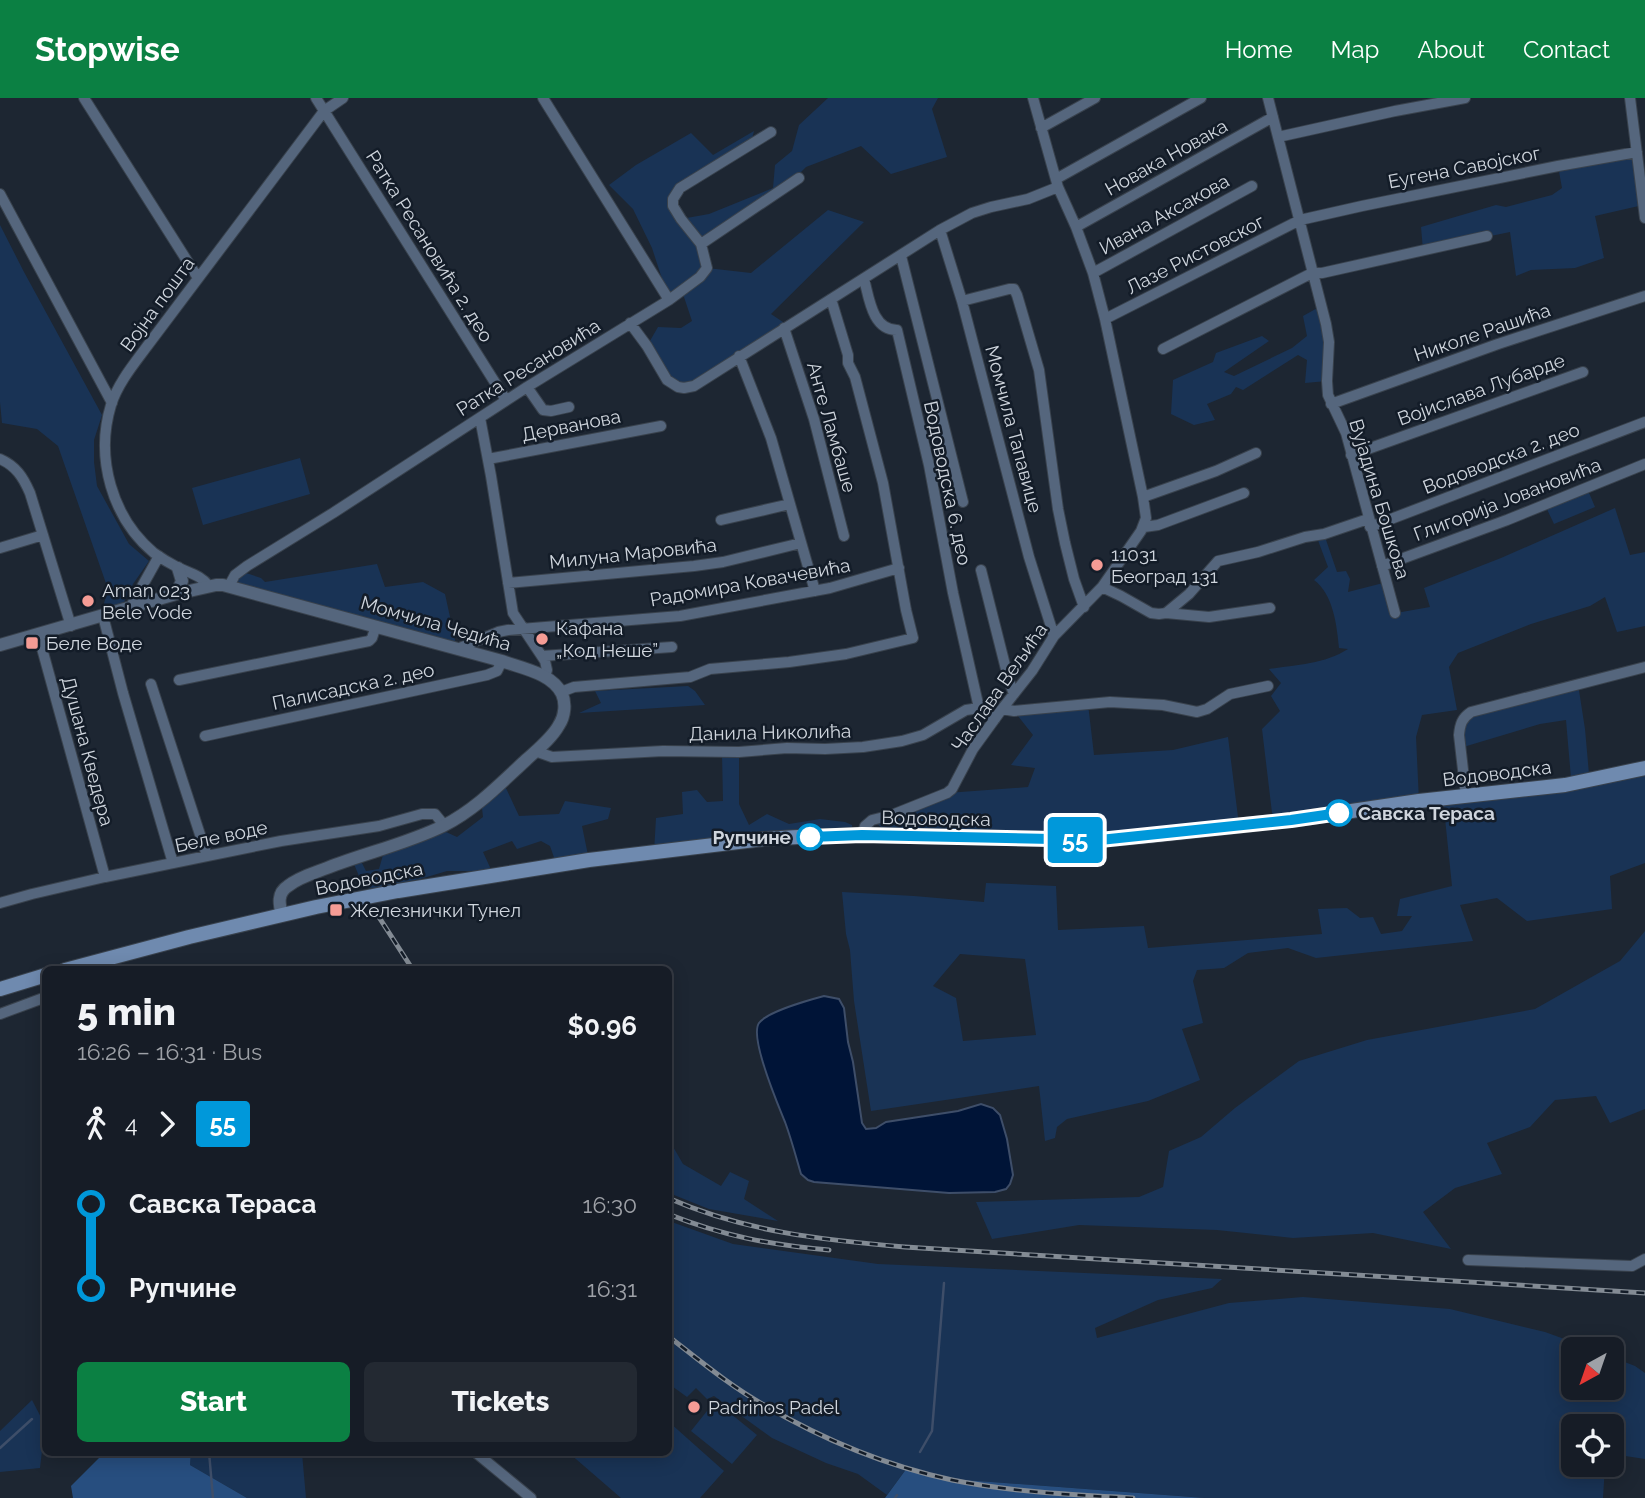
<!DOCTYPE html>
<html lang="en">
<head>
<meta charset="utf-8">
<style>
	:root { --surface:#161c26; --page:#232932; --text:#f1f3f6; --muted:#9ea1a7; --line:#353a43; --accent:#0b8043 }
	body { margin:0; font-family:Raleway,sans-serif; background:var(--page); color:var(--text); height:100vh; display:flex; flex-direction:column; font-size:26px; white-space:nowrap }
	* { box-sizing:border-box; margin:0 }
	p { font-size:23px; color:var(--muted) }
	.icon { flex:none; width:38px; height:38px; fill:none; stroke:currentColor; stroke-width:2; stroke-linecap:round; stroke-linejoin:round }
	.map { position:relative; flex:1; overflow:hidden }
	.details { position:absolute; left:42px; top:868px; width:630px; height:490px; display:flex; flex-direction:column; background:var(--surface); border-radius:10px; box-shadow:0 4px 18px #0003,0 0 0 2px var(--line) }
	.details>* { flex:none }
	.badge { padding:0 14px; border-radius:5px; font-size:24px; line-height:46px }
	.needle { width:46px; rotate:220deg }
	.fabs { position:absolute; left:1561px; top:1239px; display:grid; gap:14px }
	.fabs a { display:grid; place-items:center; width:63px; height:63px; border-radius:10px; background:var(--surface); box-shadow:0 4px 18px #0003,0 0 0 2px var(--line); font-size:35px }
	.map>.badge { position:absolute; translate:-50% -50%; box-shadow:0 0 0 4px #fff }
	.legs { display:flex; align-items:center; gap:10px; height:77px; padding:0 35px; font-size:23px }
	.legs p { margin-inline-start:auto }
	.headline { display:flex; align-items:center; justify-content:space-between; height:119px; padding:0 35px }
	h1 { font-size:38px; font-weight:800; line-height:52px }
	.button { display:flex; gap:14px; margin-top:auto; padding:14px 35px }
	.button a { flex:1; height:80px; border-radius:10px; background:var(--accent); color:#fff; font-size:28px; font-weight:800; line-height:80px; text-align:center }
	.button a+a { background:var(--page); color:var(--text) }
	ul { padding:0 35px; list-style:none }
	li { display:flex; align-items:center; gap:24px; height:84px; font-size:26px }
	li i { display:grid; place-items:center; width:10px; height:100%; margin:0 9px; background:currentColor }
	li i::after { content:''; width:18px; height:18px; margin:-9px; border:5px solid; border-radius:50%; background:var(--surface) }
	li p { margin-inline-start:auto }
	li:first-child i { background:linear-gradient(#0000 50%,currentColor 0) }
	li:last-child i { background:linear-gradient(currentColor 50%,#0000 0) }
	header { display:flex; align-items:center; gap:42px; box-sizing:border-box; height:98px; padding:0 35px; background:var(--accent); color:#fff }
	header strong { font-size:33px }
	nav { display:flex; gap:38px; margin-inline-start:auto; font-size:24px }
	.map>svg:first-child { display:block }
	.green { fill:#193355; fill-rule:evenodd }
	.forest { fill:#274e7f }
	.water { fill:#001437; stroke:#3e4e69; stroke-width:2 }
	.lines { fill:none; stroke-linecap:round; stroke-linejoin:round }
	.stream { stroke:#3e4e69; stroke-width:2.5 }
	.minor-casing { stroke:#39424d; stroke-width:12 }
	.tertiary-casing { stroke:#39424d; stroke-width:14 }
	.secondary-casing { stroke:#39424d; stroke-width:16 }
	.minor { stroke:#55667d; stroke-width:10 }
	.tertiary { stroke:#55667d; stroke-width:12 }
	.secondary { stroke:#6f8aaf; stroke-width:14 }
	.rail-casing { stroke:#838b94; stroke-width:5 }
	.rail { stroke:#131c28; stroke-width:2.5; stroke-dasharray:8; stroke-linecap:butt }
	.line-1-casing { stroke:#fff; stroke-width:16 }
	.line-1 { stroke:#0098da; stroke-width:10 }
	.poi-dot { fill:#f59c95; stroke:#131c28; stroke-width:2.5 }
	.stop-1-dot { fill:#fff; stroke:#0098da; stroke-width:3.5 }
	.labels { text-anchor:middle; stroke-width:5; stroke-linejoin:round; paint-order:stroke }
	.street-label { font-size:19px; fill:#cfd5dd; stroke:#131c28 }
	.poi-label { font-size:19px; fill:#cfd5dd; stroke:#131c28; text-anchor:start }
	.stop-label { font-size:19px; font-weight:bold; fill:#cfd5dd; stroke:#131c28; text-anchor:start }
</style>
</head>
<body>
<header>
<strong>Stopwise</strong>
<nav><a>Home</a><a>Map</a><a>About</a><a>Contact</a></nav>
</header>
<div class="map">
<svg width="1645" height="1400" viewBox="0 0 1645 1400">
	<rect width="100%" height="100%" fill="#1d2632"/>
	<path class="green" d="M828,0H938L932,11L947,59L891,76L861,48L806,69L782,93L701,146L707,170L751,175L828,112L864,124L771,216L786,226L825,198L824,206L694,288L678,289L647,248L658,229L681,230L692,223L682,193L669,202L652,150L633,111L609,87L636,67L691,35L713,57L754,33L750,48L673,101L681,121L709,116L773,90L775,67L792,53L799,27Z
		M1637,54L1643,107L1595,118L1604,160L1575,170L1531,172L1516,178L1510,134L1423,152L1421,129L1496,107L1506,109L1552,97L1562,90L1558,68Z
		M0,127L24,174L102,317L94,342V364L97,388L129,446L149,463L133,486L124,504L121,508L103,509L108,491L58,348L37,331L2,325L0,304Z
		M1321,208L1327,283L1305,285L1307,262L1298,257L1243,292L1236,289L1231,296L1207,306L1215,322L1194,327L1171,316L1173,282L1213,264L1216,255L1262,238L1269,243L1224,274L1234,278L1292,250L1307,238L1303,218Z
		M300,360L310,396L203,427L192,390Z
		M1587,390L1595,409L1554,426L1545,407Z
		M1615,410L1630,457L1645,454V528L1617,534L1605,499L1590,508L1531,526L1458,555L1449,569L1457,612L1422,617L1416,639L1419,703L1273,723L1262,631L1280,613L1271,598L1281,585L1269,571C1295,567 1325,566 1348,551L1339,550C1337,527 1333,496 1314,482L1328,469L1316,437L1324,436L1337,474L1346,473L1350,481L1348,494L1387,484L1396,515L1430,509L1424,490L1501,460Z
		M377,466L385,489L423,484L445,496L457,551L229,488L240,473L261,480L265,484Z
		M1578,586L1585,631L1589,676L1571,680L1566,622L1540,626L1460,650L1464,619Z
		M688,588L695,593L705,607L579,615L601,605L595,593Z
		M1088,606L1094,657L1173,652L1228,639L1239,727L1165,735L894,739L872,722L947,695L1028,689L1035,670L1011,667L1033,637L1014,613Z
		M739,654V706L749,727L767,716L789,726L820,721L845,724L852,727L853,738L654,754L656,720L683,716L682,694L697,692L707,704L723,703L722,655Z
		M1645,669V765L1610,778L1612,811L1527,823L1497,800L1460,807L1473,843L1316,860L1288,850L1248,855L1224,870L1197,872L1193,883L1203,925L1182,931L1200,982L1148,1003L1067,1021L1057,1029L1055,1040L1045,1043L1039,988L871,1013L854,903L850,852L846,836L842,794L914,798L984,804L986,785L1056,788L1058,832L1144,828L1148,850L1322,836L1318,811L1347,810L1360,820L1373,819L1381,836L1402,833L1412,818H1397L1400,801L1452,788L1443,701ZM960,856L1025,861L1036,937L963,943L956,900L933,888Z
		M505,688L519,718L559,716L565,703L611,710L608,721L582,728L589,762L557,768L550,748L541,743L517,751L512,743L483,754L494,778L478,781L476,773H447L420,781L377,790H369L366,782L361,783L354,766L361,763L366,773L379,771L383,757L446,734L457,739L483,719L482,710Z
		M1645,833V1011L1610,1025L1596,998L1555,1002L1530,1029L1487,1045L1502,1076L1455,1090L1423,1114L1451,1151L1373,1135L1293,1140L1217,1132L1079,1127L992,1141L976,1104L1139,1099L1163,1089L1169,1053L1201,1039L1235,1010L1299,963L1367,942L1535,911L1620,863Z
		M668,1040L683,1066L721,1088L730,1074L749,1083L744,1101L778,1123L709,1111L669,1095Z
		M669,1123L733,1146L878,1166L1222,1181L1212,1190L1158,1202L1095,1230L1097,1240L1229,1205L1303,1199L1450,1211L1545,1234L1592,1251H1573V1290H1612V1259L1635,1268L1645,1275V1361L1612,1356V1328H1573V1367H1605L1603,1400H1205L951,1381L907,1370L887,1397L858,1376L826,1365L772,1340L714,1298L707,1301L696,1290L687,1299L669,1286Z
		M32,1302L45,1327L40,1370L0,1374V1333Z
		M715,1303L757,1337L732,1366L691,1333Z
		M669,1324L724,1373L700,1400H621L569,1355L668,1354Z
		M191,1355H302L306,1400H247L190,1367Z"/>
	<path class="forest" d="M104,1355H191L190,1367L247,1400H73L71,1388Z
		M907,1370L951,1381L1205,1400H885Z"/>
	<path class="water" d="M824,898L839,901L844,910L848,944L853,964L862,1025L866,1031L876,1030L886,1024L958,1013L981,1006L993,1010L1000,1017L1007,1041L1013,1077L1010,1086L1006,1091L995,1094L949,1095L814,1084L808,1082L801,1076C796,1059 791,1040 785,1024C778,1007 749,939 759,925C767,914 809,902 824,898Z"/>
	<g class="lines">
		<path class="stream" d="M0,1350L32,1321
			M209,1354L213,1400
			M920,1354L932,1333L944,1185
			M895,1400L897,1397"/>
		<g class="minor-casing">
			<path id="minor" d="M84,0L198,180
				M316,0L506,302
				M543,0L669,202
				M1268,0L1326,226L1329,244L1327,283L1328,297L1346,335L1395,515
				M1630,0L1645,120
				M1041,30L1095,0
				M1278,39L1395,13L1465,0
				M1056,81L1201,0
				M0,96L112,305
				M1076,129L1273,19
				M940,132L962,203L1029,459L1054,538
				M701,146L799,80
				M901,158L963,404
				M1093,175L1252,88
				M864,181C869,199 872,232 897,232L929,367L953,495L979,610
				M962,203L1009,191H1014L1017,197L1039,272L1058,411L1065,445L1074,481L1084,509
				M1105,221L1300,122L1362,108L1558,68L1637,54
				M630,225L647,248L667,282L678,289L684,290L694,288L940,132L972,115L991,109L1028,101L1058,89
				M784,230L814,321L844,438
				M1163,251L1312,175H1322L1487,138
				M739,258L771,340L815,493
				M527,289L543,312L551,313L569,309
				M1331,306L1498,246L1645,198
				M480,320L491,378L513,515L545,563L547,572L545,579
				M1351,357L1583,274
				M0,361C16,368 23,379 30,395L71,528
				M488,361L661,328
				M1143,399L1216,373L1256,355
				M721,422L790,406
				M1144,429L1158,427L1244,395
				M1370,429L1645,324
				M0,450L43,437
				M1382,468L1507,422L1645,366
				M981,472L1009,583L1014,596
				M508,485L694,468L723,464L801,445
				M209,488C201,477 189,475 177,469C169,465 161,460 154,455C112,420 95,360 111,307C118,285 134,266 148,247L324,13L343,0
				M229,488L235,477L247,468L333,415L527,289L669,202L700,179L707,170L701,146L681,121L673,108V101L680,90L771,34
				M1102,489L1121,498L1151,515L1159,516L1166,515L1189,496L1218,463L1258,454L1305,439L1324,436L1368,421
				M130,510L159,458
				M1166,515L1209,519L1270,510
				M103,518L123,595L173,765
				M38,536L105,779
				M457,551L498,534L508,532L680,518L830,490L899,470
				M542,558L672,549
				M179,582L369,543L372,540L376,528
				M151,586L207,758
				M561,594L574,589L690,579L710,571L789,564L846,556L913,540L906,512L883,385L855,279L848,265V257L831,201
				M1002,611L1014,613L1110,604L1163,607L1197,614L1207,611L1230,596L1268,588
				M205,638L487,577L497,573L502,563
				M535,653L552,659L663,653L739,654L787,650L825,651L863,649L902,643L923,637L966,612L979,610L995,621
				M1466,698L1459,637C1460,626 1462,620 1471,614L1645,569
				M862,737L865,728L872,722L892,717L947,695L952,691L973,651L1002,611L1032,573L1054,538L1102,489L1141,433L1146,420L1143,399L1105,221L1093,175L1076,129L1058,89L1033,0
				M0,805L32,796L105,779L207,758L281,743L379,728L422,716H435L444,727
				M0,916L46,899
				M1468,1162L1632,1168L1645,1161
				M475,1354L531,1400"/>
		</g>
		<g class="tertiary-casing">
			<path id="tertiary" d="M176,496L182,483L178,470
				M0,547L176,496L216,487H223L502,563C521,570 552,575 562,596C566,605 565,618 559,627C552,640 538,651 526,662C500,686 475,712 443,728C406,746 365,755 327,770C314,775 299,779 288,788C277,795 279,806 282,817"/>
		</g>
		<g class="secondary-casing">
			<path id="secondary" d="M65,872L189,839L316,809L398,793L589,762L764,741L798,739L862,737L1100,742L1146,738L1291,722L1419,703L1565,687L1645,670
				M0,891L46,877"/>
		</g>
		<use href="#minor" class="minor"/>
		<use href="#tertiary" class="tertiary"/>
		<use href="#secondary" class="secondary"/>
		<g class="rail-casing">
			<path id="rail" d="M375,813L413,872
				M668,1100C746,1134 822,1142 905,1149L1645,1195
				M668,1116C723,1138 771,1147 829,1152
				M668,1238C699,1262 730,1288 764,1307C822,1341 887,1368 952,1382C1012,1394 1073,1397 1133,1400"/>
		</g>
		<use href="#rail" class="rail"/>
	</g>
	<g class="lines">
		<g class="line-1-casing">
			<path id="line-1" d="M810,739L862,737L1100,742L1291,722L1339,715"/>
		</g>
		<use href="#line-1" class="line-1"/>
	</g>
	<g class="poi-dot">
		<circle cx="1097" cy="467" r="7"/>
		<circle cx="88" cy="503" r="7"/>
		<circle cx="542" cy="541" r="7"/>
		<rect x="25" y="538" width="14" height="14" rx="3.5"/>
		<rect x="329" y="805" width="14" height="14" rx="3.5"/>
		<circle cx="694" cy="1309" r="7"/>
	</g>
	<g class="stop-1-dot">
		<circle cx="1339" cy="715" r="12"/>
		<circle cx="810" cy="739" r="12"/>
	</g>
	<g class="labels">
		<g class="street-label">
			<text transform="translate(1166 59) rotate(-29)" y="7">Новака Новака</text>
			<text transform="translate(1464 69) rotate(-11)" y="7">Еугена Савојског</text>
			<text transform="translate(1164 116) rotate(-29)" y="7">Ивана Аксакова</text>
			<text transform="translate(430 148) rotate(58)" y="7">Ратка Ресановића 2. део</text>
			<text transform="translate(1195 156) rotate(-27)" y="7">Лазе Ристовског</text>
			<text transform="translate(157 206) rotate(-54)" y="7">Војна пошта</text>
			<text transform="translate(1482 234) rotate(-19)" y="7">Николе Рашића</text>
			<text transform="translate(528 269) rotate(-32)" y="7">Ратка Ресановића</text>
			<text transform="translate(1481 291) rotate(-20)" y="7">Војислава Лубарде</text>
			<text transform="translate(571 327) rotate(-11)" y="7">Дерванова</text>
			<text transform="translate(832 329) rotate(74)" y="7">Анте Ламбаше</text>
			<text transform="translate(1014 331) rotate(75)" y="7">Момчила Тапавице</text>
			<text transform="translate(1501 360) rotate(-21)" y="7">Водоводска 2. део</text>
			<text transform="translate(948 385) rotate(78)" y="7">Водоводска 6. део</text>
			<text transform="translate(1380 401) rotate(73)" y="7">Вујадина Бошкова</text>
			<text transform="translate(1507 401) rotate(-21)" y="7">Глигорија Јовановића</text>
			<text transform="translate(633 455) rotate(-6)" y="7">Милуна Маровића</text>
			<text transform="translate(750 484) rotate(-10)" y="7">Радомира Ковачевића</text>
			<text transform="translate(436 525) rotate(16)" y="7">Момчила Чедића</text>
			<text transform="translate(353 588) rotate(-12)" y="7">Палисадска 2. део</text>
			<text transform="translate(999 589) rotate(-55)" y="7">Часлава Вељића</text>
			<text transform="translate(770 634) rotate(-1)" y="7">Данила Николића</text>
			<text transform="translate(88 653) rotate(75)" y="7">Душана Кведера</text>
			<text transform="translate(1497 675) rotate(-7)" y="7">Водоводска</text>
			<text transform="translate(936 720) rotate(1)" y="7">Водоводска</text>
			<text transform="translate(221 738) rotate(-12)" y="7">Беле воде</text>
			<text transform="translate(369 780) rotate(-11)" y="7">Водоводска</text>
		</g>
		<g class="poi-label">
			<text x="1111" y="463">11031<tspan x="1111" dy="22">Београд 131</tspan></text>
			<text x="102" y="499">Aman 023<tspan x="102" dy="22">Bele Vode</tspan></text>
			<text x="556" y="537">Кафана<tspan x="556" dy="22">„Код Неше”</tspan></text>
			<text x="46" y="552">Беле Воде</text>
			<text x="350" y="819">Железнички Тунел</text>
			<text x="708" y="1316">Padrinos Padel</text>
		</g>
		<g class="stop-label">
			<text x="1358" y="722">Савска Тераса</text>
			<text x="791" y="746" text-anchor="end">Рупчине</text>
		</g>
	</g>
</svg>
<div class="fabs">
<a><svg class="needle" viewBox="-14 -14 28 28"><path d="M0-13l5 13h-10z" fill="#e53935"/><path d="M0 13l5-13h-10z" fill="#9ea1a7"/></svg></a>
<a><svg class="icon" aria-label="locate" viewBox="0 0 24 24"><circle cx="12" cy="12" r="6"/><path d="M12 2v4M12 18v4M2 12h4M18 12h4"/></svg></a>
</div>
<b class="badge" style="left:1075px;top:742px;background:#0098da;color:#fff">55</b>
<section class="details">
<div class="headline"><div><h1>5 min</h1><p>16:26 – 16:31 · Bus</p></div><b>$0.96</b></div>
<div class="legs"><svg class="icon" aria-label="walk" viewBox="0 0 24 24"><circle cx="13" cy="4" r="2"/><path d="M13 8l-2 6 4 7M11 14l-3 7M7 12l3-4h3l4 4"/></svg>4<svg class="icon" aria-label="forward" viewBox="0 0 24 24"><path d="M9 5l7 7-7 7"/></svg><b class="badge" style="background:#0098da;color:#fff">55</b></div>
<ul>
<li><i style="color:#0098da"></i><b>Савска Тераса</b><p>16:30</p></li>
<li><i style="color:#0098da"></i><b>Рупчине</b><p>16:31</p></li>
</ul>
<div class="button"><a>Start</a><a>Tickets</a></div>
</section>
</div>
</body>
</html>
